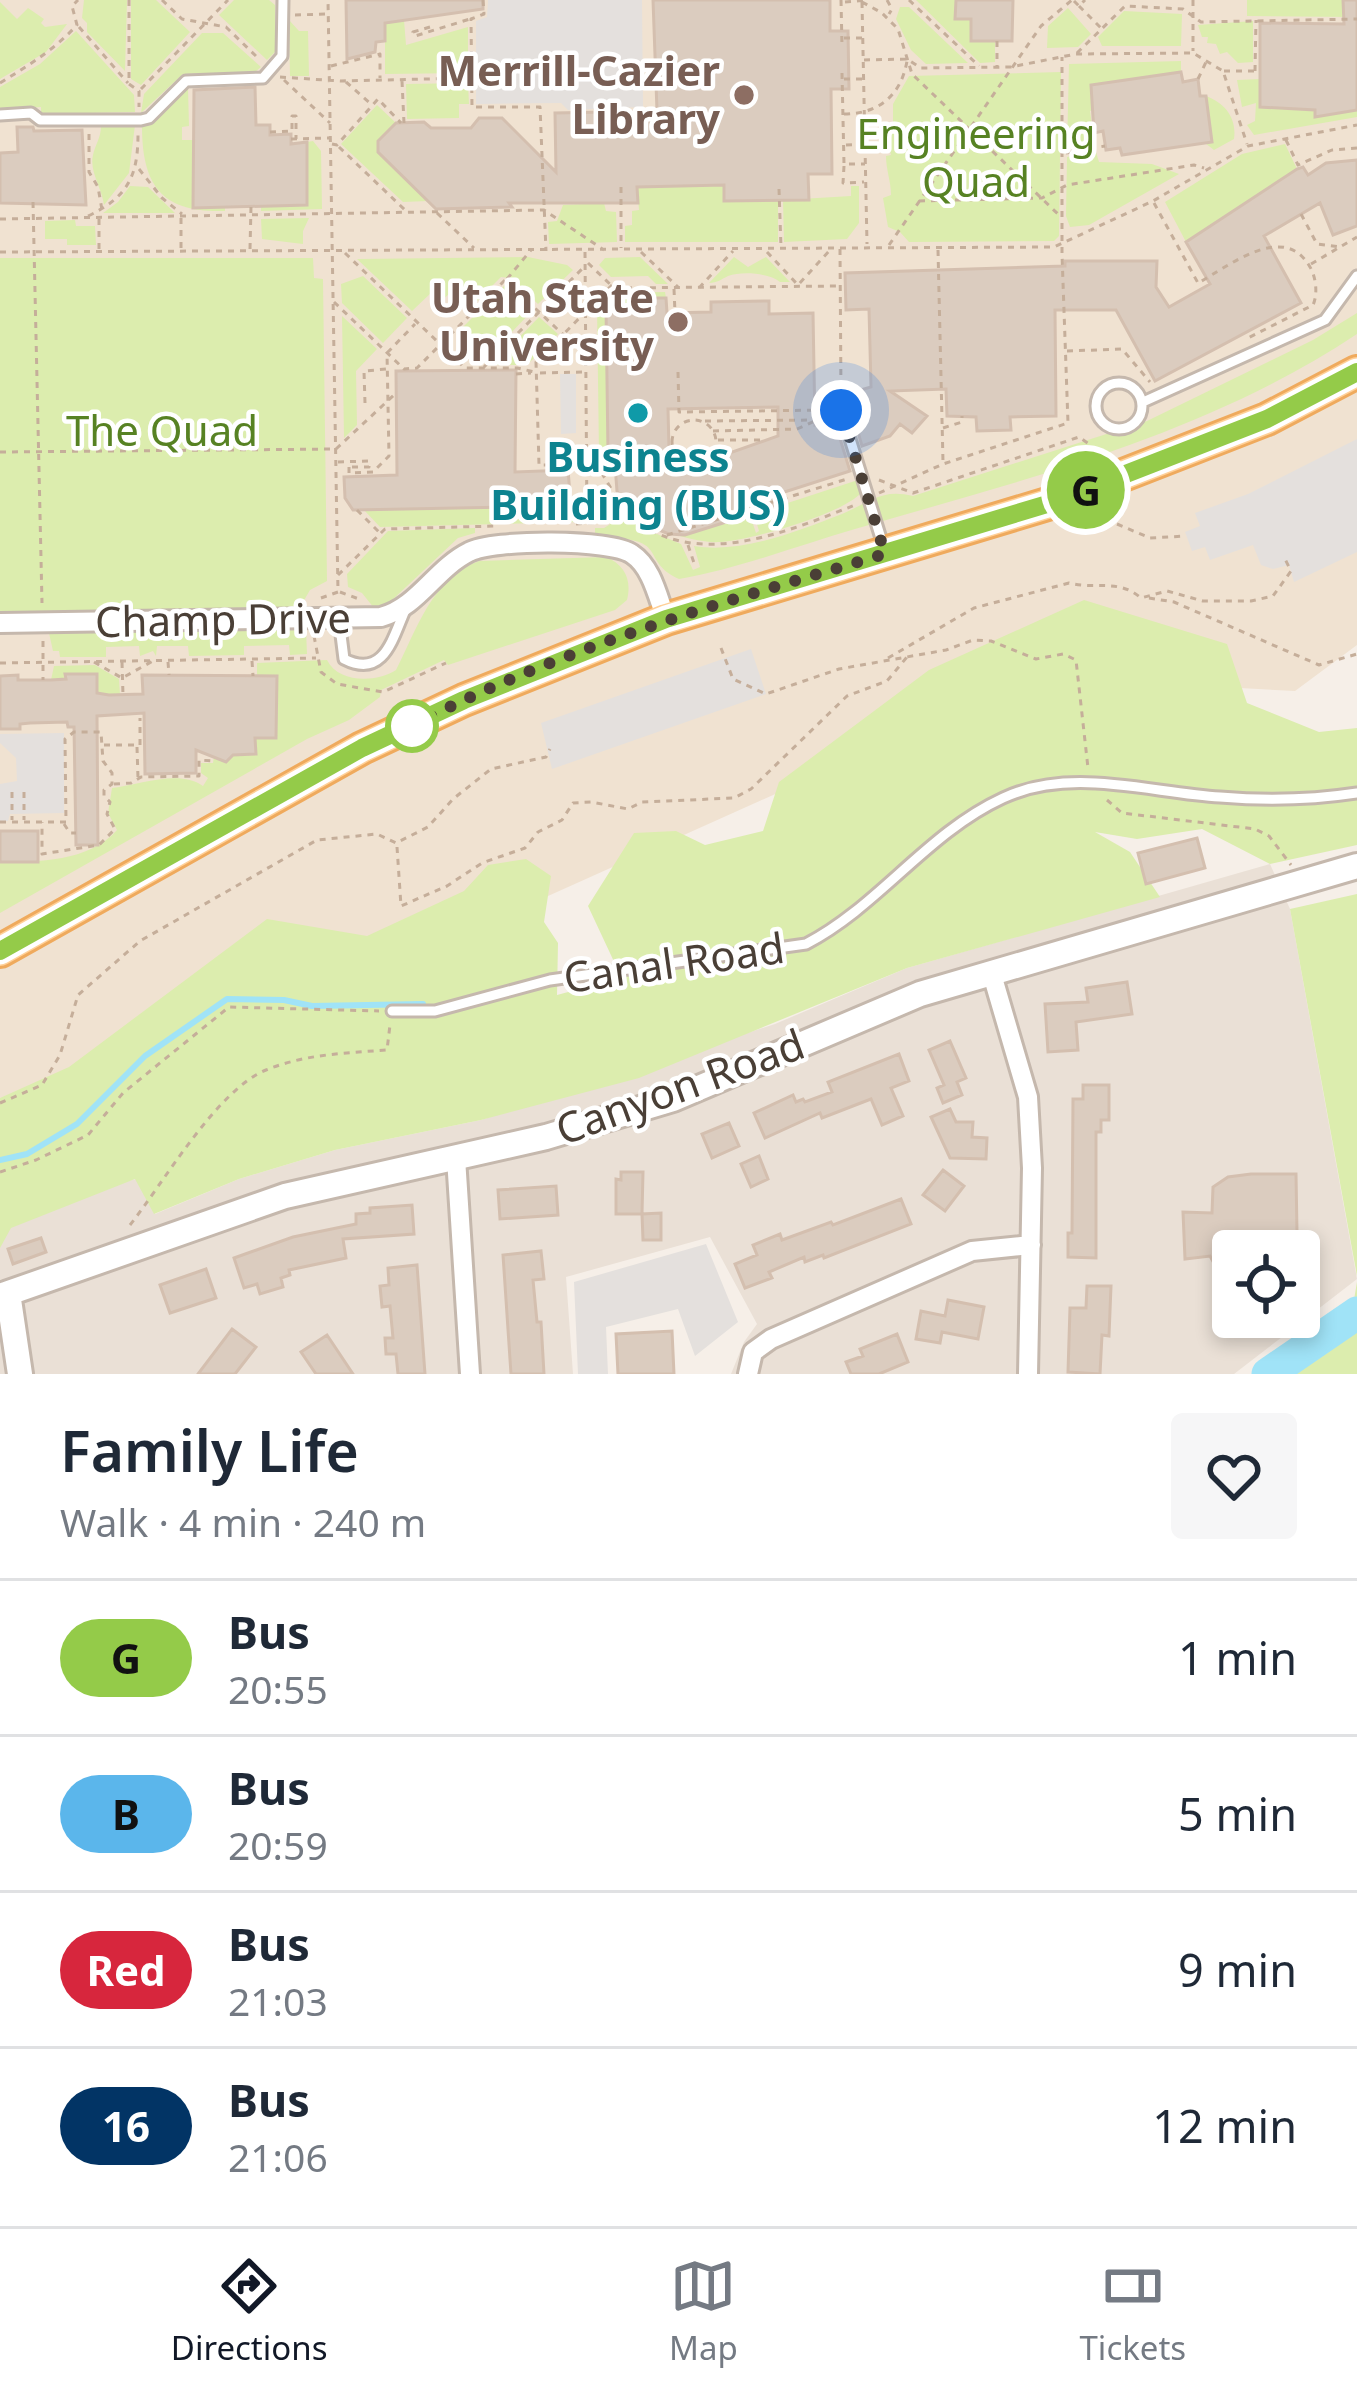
<!DOCTYPE html>
<html lang="en">
<head>
<meta charset="utf-8">
<style>
	:root { --surface:#fff; --page:#f6f6f7; --text:#1f2937; --muted:#747a83; --line:#e0e1e3; --accent:#111827 }
	body { margin:0; font-family:"Noto Sans",sans-serif; background:var(--page); color:var(--text); height:100vh; display:flex; flex-direction:column; font-size:45px; white-space:nowrap }
	* { box-sizing:border-box; margin:0 }
	p { font-size:39px; color:var(--muted) }
	.icon { flex:none; width:66px; height:66px; fill:none; stroke:currentColor; stroke-width:2; stroke-linecap:round; stroke-linejoin:round }
	.map { position:relative; height:1374px; overflow:hidden }
	.sheet { display:flex; flex-direction:column; background:var(--surface); flex:1 }
	.sheet>* { flex:none }
	.badge { padding:0 24px; border-radius:39px; font-size:42px; line-height:78px }
	.controls { position:absolute; left:1212px; top:1230px; display:grid; gap:24px }
	.controls a { display:grid; place-items:center; width:108px; height:108px; border-radius:12px; background:var(--surface); box-shadow:0 6px 18px #0003; font-size:60px }
	.you { position:absolute; width:60px; height:60px; margin:-30px; border:9px solid #fff; border-radius:50%; background:#1a73e8; box-shadow:0 0 0 18px #1a73e833 }
	.map>.badge { position:absolute; translate:-50% -50%; box-shadow:0 0 0 6px #fff }
	.round { display:grid; place-items:center; flex:none; width:126px; height:126px; border-radius:12px; background:var(--page) }
	.headline { display:flex; align-items:center; justify-content:space-between; height:204px; padding:0 60px }
	h1 { font-size:57px; font-weight:600; line-height:90px }
	ul { padding:0; list-style:none }
	li { display:flex; align-items:center; gap:36px; height:156px; padding:0 60px; border-top:3px solid var(--line) }
	li div { flex:1 }
	li b { display:block; font-size:45px }
	li em { font-style:normal }
	li .badge { min-width:132px; font-weight:700; text-align:center }
	.dock { display:flex; justify-content:space-around; align-items:center; height:168px; border-top:3px solid var(--line); background:var(--surface); font-size:33px; color:var(--muted) }
	.dock a { display:grid; justify-items:center; gap:6px }
	.dock .current { color:var(--accent) }
	.map>svg:first-child { display:block }
	.residential { fill:#eae0d6; fill-rule:evenodd }
	.education { fill:#f0e2d1 }
	.green { fill:#dcedae }
	.parking { fill:#e4e0dd }
	.lines { fill:none; stroke-linecap:round; stroke-linejoin:round }
	.stream { stroke:#a0e3f7; stroke-width:6 }
	.river { stroke:#a0e3f7; stroke-width:33 }
	.building { fill:#dbccbf; stroke:#d4bfaf; stroke-width:3; fill-rule:evenodd }
	.service-casing { stroke:#c5b8ad; stroke-width:15 }
	.minor-casing { stroke:#c5b8ad; stroke-width:24 }
	.tertiary-casing { stroke:#c5b8ad; stroke-width:30 }
	.primary-casing { stroke:#efaa5d; stroke-width:36 }
	.path { stroke:#c5ae9a; stroke-width:3; stroke-dasharray:6 6; stroke-linecap:butt }
	.service { stroke:#fff; stroke-width:9 }
	.minor { stroke:#fff; stroke-width:18 }
	.tertiary { stroke:#fff; stroke-width:24 }
	.primary { stroke:#ffd098; stroke-width:30 }
	.line-casing { stroke:#fff; stroke-width:27 }
	.line { stroke:#94cb49; stroke-width:18 }
	.walk { stroke:#4a3f36; stroke-width:12; stroke-dasharray:0 21.6 }
	.education-dot { fill:#8d6e63; stroke:#fff; stroke-width:4.5 }
	.culture-dot { fill:#0f9aa8; stroke:#fff; stroke-width:4.5 }
	.stop-dot { fill:#fff; stroke:#94cb49; stroke-width:6 }
	.labels { text-anchor:middle; stroke-width:9; stroke-linejoin:round; paint-order:stroke }
	.education-label { font-size:42px; font-weight:bold; fill:#785e54; stroke:#fff; text-anchor:end }
	.park-label { font-size:42px; fill:#578223; stroke:#fff }
	.culture-label { font-size:42px; font-weight:bold; fill:#0d838f; stroke:#fff }
	.street-label { font-size:42px; fill:#4a3f36; stroke:#fff }
</style>
</head>
<body>
<div class="map">
<svg width="1357" height="1374" viewBox="0 0 1357 1374">
	<rect width="100%" height="100%" fill="#f6efe8"/>
	<path class="residential" d="M1270,864L1290,909L1357,1279L1234,1374H731L744,1342L757,1324L710,1237L566,1277L573,1374H0V1213L136,1179L155,1214L239,1179L335,1150L481,1120L775,1024L907,968ZM1233,1251H1299V1317H1233Z"/>
	<path class="education" d="M0,0H1357V645L1295,691L1036,677L0,1142Z"/>
	<path class="green" d="M84,0H127L125,71L87,32V23L82,18Z
		M131,0H156L190,32L141,85L131,79Z
		M234,0H269L275,5V52L267,60L219,15Z
		M916,0H955V19H971V41H995V62L980,63Z
		M1247,0H1357V17L1247,16Z
		M0,2L17,19L28,8L44,19L41,23L45,27L67,24L46,52L0,79Z
		M900,7H909L968,63L926,64L911,50L896,19Z
		M1068,8L1091,34L1078,47L1047,48L1048,26Z
		M1124,11L1182,14L1181,46H1102L1098,37Z
		M289,20L299,31H308L309,76H290Z
		M404,20L406,45L468,27V73L385,74V23Z
		M1253,21V62L1238,63L1227,52L1220,54L1216,44L1207,43L1208,37H1202L1198,25Z
		M76,31L134,95L135,112L41,114V107L0,110V87L40,64Z
		M202,33H223L261,67L255,72L183,74L141,113L144,94Z
		M1181,61V72L1092,85L1095,109L1090,111L1095,145L1067,149L1069,64Z
		M1061,72L1059,236L1054,241L909,242L900,232L888,227L883,198L891,195C891,181 886,170 886,156L891,155L886,137L893,131V104L909,76Z
		M1260,79V107L1315,110L1316,117L1357,110V117L1254,135L1247,125L1255,121L1256,103L1242,107L1237,80Z
		M468,83L469,104H459V118L407,119L406,84Z
		M188,88L189,126L182,127V140H194L193,207H225V211C163,213 142,187 142,126L151,125Z
		M1206,96C1225,103 1237,118 1234,139L1214,150L1205,143Z
		M377,105L396,123L378,140V152L428,201L403,202L341,144Z
		M135,125L129,173L104,205C102,188 89,171 93,155C95,145 101,138 101,126Z
		M313,141L321,151L322,209L261,211V206L307,205V142Z
		M1285,144L1297,169L1186,242L1165,202L1242,154Z
		M1096,152L1099,162L1152,164L1179,174L1089,225L1070,227L1066,216L1067,157Z
		M724,185V201L778,200V242H625V226L632,225V211L639,210L637,187Z
		M130,186L148,187L175,213H103L118,202Z
		M851,186H859V223L847,239L784,242L783,200L851,196Z
		M604,203L606,211L616,212L617,242L549,244L548,222L557,221L563,205Z
		M309,218L303,231V244L262,239L261,219Z
		M75,220L76,226H95L96,245H67V239H45V221Z
		M528,257L567,265L573,270L538,304L510,278L501,277L468,310L450,293L434,308L430,303L436,296L432,292L412,311L357,259Z
		M640,257L668,284H656L648,276L611,277L599,265L605,258Z
		M734,257L748,267L766,257L790,282H780C769,273 742,271 728,276C722,279 717,283 709,283Z
		M0,258H313L314,278L323,279L327,581L310,590L299,609L0,613Z
		M363,276L407,318L383,343L342,303L341,284Z
		M505,285L532,311L486,359L459,331Z
		M665,292L666,298H652V310L643,307H606L614,466L603,467L599,454L597,307L611,293Z
		M1357,313V334C1205,435 1027,479 855,529C796,546 738,569 679,579C638,560 672,537 600,538L595,533V528H604L625,515L638,526L681,544L693,570L700,567L694,546C742,554 798,531 842,514C870,502 882,488 913,496L1147,421L1313,340Z
		M342,316L377,349L356,371L357,425L344,438Z
		M539,317L558,334L527,365H492Z
		M858,480L864,489C852,512 748,541 720,542C704,543 688,538 672,534L685,535L750,515L756,533L759,531L754,514Z
		M561,505L562,518H578V522L380,527L364,510Z
		M475,528V533L458,538L389,603L374,608L362,593L348,587L347,574L388,531Z
		M606,557C625,565 632,580 627,600L615,610L448,665L444,660L381,690L380,697L349,720L307,739L0,913V862C37,862 89,862 117,830L108,813L112,788C140,785 179,769 203,786L208,778L201,773V763H213L214,756L226,762L233,755L255,754V738H276L277,677L257,676V663L327,660C338,683 376,683 396,670C417,629 432,578 479,561Z
		M1084,600L1227,644L1247,703L1319,732L1357,728V845L1270,864L1202,829L1137,839L1095,832L1130,852L1160,897L907,968L639,1078L481,1120L335,1150L239,1179L154,1214L135,1179L11,1228L0,1248V1098L69,1067L267,919L367,936L464,891L488,865L526,859L551,876L544,922L558,943L557,995L598,984L624,983L588,906L634,833L676,831L705,845L763,831L779,782L929,670Z
		M306,630L307,654L290,655L289,645L244,646V655L189,656L188,646H157L156,656L153,651L140,656L139,646L106,647V657H60L59,651H53L49,633Z
		M95,665L119,679L120,695L97,693L96,674H66V679L51,680L54,666Z
		M1357,894V1276L1290,909Z
		M1357,1282V1374H1289L1349,1329Z"/>
	<path class="parking" d="M488,0H642L643,107L568,110L561,103L476,104V21L487,17Z
		M560,374H576V433L561,434Z
		M1357,439V552L1294,582L1289,565L1273,569L1261,565L1253,545L1210,560L1205,547L1192,551L1185,532L1200,526L1195,513L1248,494Z
		M751,649L766,694L552,769L541,723Z
		M64,733V813L10,814L8,821H0V784L17,781L16,758L0,743V734Z
		M706,1244L738,1322L695,1356L678,1309L606,1327L608,1374H578L574,1282Z"/>
	<g class="lines">
		<path class="stream" d="M0,1160L27,1154L77,1124L145,1056L227,999L284,1000L312,1006L423,1004"/>
		<path class="river" d="M1268,1374L1357,1313"/>
	</g>
	<path class="building" d="M346,0H483V9L385,23V41L376,42L375,52L347,59Z
		M653,0H830V31H848L849,89H831L832,174H808L809,200L724,201V185L637,187L638,203H509L512,207L436,209L378,152V141L396,123L424,122L431,128H471L479,118H502L556,172L555,113L657,111Z
		M956,0H1013L1012,41H971V19H955Z
		M1343,0H1357V110L1315,117V110L1260,107V23L1344,24Z
		M1181,72L1183,82L1198,79L1200,96H1206L1212,142L1122,155L1120,148L1106,150L1103,131L1094,133L1091,85Z
		M255,87L256,125H270V135L291,134V144L307,142V205L193,208L194,90Z
		M17,127H33L34,131L82,130L86,205L0,203V153L18,152Z
		M1357,160V226L1333,235L1320,203L1264,236L1301,303L1155,381L1116,310H1055L1056,416L1010,417L1011,430L977,431L976,417L947,416L946,389L890,391L927,416L912,433L900,424L890,436L862,446L847,394L871,387L869,309L846,310L845,273L1065,266V261H1157L1156,287L1169,307L1210,284L1186,242L1297,169L1303,167L1308,175L1326,163Z
		M651,298H666L667,313L711,312V302L769,301V314L813,313L815,425L834,419L850,471L775,495L777,506L685,535L669,534L641,523L624,505L617,491L614,452H608L606,307H652ZM778,407V436L701,463L700,473L673,458L669,449L668,409Z
		M516,370L515,472L568,470L571,506L353,510L345,498L344,477L397,475L396,371Z
		M65,674H97V693L109,695L143,694L142,675L277,676L276,738H255L256,754L233,755L226,762L196,750V773L145,774L144,713L97,716L98,845H76L74,727H68L67,722L30,723L20,724V729H0V676L18,675V680H51L66,679Z
		M0,831H38V862H0Z
		M1197,838L1205,868L1146,884L1138,853Z
		M1127,982L1132,1014L1076,1022L1078,1050L1048,1052L1045,1004L1088,1002L1086,988Z
		M950,1041L966,1078L957,1082L962,1095L943,1103L937,1088L944,1085L929,1050Z
		M899,1054L909,1081L891,1088L903,1116L882,1125L871,1099L822,1118L820,1113L765,1138L754,1113L793,1095L796,1102L803,1099L805,1102L832,1092L828,1082Z
		M1083,1085H1109V1120H1101V1132H1096V1258L1068,1257V1233H1072L1073,1099H1083Z
		M950,1109L956,1122H973L972,1137L987,1138L986,1159L950,1158L931,1117Z
		M729,1123L739,1146L712,1158L702,1134Z
		M759,1156L768,1179L751,1187L741,1164Z
		M943,1170L964,1186L945,1211L923,1195Z
		M621,1172H643L642,1214H616V1179L621,1180Z
		M1251,1174H1296L1297,1233L1265,1238L1267,1251H1233V1270L1216,1267L1210,1256L1185,1259L1183,1212L1212,1213L1213,1187L1228,1177Z
		M556,1186L558,1215L500,1219L498,1190Z
		M901,1199L911,1224L824,1258L823,1255L805,1262L804,1257L769,1272L772,1278L745,1288L735,1264L757,1255L753,1245L780,1234L782,1240L831,1222L833,1225Z
		M412,1205L414,1234L343,1239L346,1258L289,1270L290,1275L281,1278L283,1287L260,1294L257,1284L244,1288L234,1258L293,1237L356,1224V1214L370,1213V1208Z
		M661,1213V1240H643L642,1214Z
		M41,1238L46,1252L13,1264L8,1249Z
		M541,1251L544,1279L533,1280L537,1322H541L544,1374H511L503,1255Z
		M417,1265L425,1374H398L396,1354H386L385,1338H393L390,1306L382,1307L380,1286L389,1285L388,1268Z
		M206,1269L216,1298L170,1313L160,1285Z
		M1087,1286H1111L1109,1336L1102,1335L1100,1374L1068,1372L1070,1308H1086Z
		M948,1300L984,1307L978,1339L942,1332L940,1343L916,1339L921,1311L945,1316Z
		M232,1329L256,1347L235,1374H198Z
		M672,1331L674,1374H618L616,1334Z
		M897,1334L908,1362L879,1374H851L846,1362L863,1356L860,1349Z
		M327,1335L353,1374H316L301,1352Z"/>
	<g class="lines">
		<g class="service-casing">
			<path id="service" d="M0,115L31,113L40,120H141L149,118L186,81L263,78L282,56L283,0
				M1096 406a23 23 0 1 1 46 0a23 23 0 1 1-46 0Z
				M1143,402L1325,320L1357,276
				M841,410L884,548
				M339,619L344,659C385,680 393,636 406,608
				M392,1011H435L550,980L806,944C879,906 927,833 1003,798C1071,766 1150,793 1220,797C1267,801 1311,800 1357,793"/>
		</g>
		<g class="minor-casing">
			<path id="minor" d="M0,623L381,617C418,607 435,569 469,552C493,539 611,539 632,554C652,567 658,598 666,619
				M991,971L1028,1097L1032,1168L1028,1374
				M456,1158L470,1374
				M748,1374L753,1352L771,1339L972,1251L1031,1245"/>
		</g>
		<g class="tertiary-casing">
			<path id="tertiary" d="M8,1293L20,1374
				M0,1296L285,1196L546,1137L673,1099L920,994L1357,866"/>
		</g>
		<g class="primary-casing">
			<path id="primary" d="M0,951L362,748L464,700L666,619L1054,502L1267,419L1357,372"/>
		</g>
		<path class="path" d="M129,0V84L139,91V107
			M162,0L182,19L226,27L259,59
			M483,0L484,14L471,19L472,107H540L546,251
			M841,0L842,47
			M887,0L892,9L889,14
			M909,0L979,66
			M1193,0V51
			M1074,1L1079,6L1085,0
			M845,2L867,0
			M862,2L882,13L898,29L912,74L1060,216
			M862,2L867,244
			M1079,6L1102,29
			M295,15L327,14
			M79,27L128,83
			M430,27L413,32L415,36L470,19
			M844,38H863
			M997,41V66
			M1077,53L1125,6L1183,9L1201,22L1357,19
			M864,60L907,59L921,68L1011,67L1076,54L1193,53L1223,71L1247,144
			M331,66L380,54V78
			M1224,71H1260
			M1255,71L1256,20
			M842,73L844,164H865
			M280,77L340,81L472,78
			M844,79H865
			M1198,79L1207,60
			M284,80L330,123
			M402,81L404,123
			M346,82L371,104
			M0,83C29,65 54,50 77,25L72,6L78,0
			M141,89L228,0
			M844,114C878,114 901,96 907,61
			M270,132L292,131V116H296V139
			M89,134V172L98,187L102,210
			M291,139L329,138
			M1286,140L1298,165L1332,150L1357,148
			M332,144L337,145L378,99L401,123
			M846,145L865,144
			M339,147L406,211
			M1066,153L1105,146
			M844,166L843,183L864,182
			M139,169L162,198L182,214
			M621,187V248
			M779,189L781,248
			M919,201L1042,198L1067,185L1194,165L1204,168
			M33,202L42,603
			M1154,203L1198,283C1229,266 1284,221 1310,267C1316,277 1318,294 1313,305L1248,338
			M437,213L474,248
			M1301,214L1317,244L1341,247
			M88,216C128,197 138,176 138,134
			M181,218V251
			M0,219L544,210L604,250
			M99,219V251
			M889,245L1041,26L1072,0
			M250,249L251,206
			M840,249L841,395
			M938,250L943,462
			M0,252L1054,247L1153,201L1248,146L1357,125
			M585,252L587,525
			M641,252L678,287
			M767,252L798,285L830,250
			M345,253L465,368H517L535,372
			M588,263L614,288L840,286
			M1311,264L1357,237
			M507,279L531,250
			M612,285L536,362L539,465H586L600,470L624,510
			M699,288L733,251
			M674,289L675,313
			M334,302L404,369L417,368L505,280L586,356
			M1067,351L1122,349L1150,382
			M484,367L583,268
			M678,372L679,412L829,410
			M540,373L584,372
			M516,374L531,373
			M365,403L364,371L387,369
			M672 442a22 22 0 1 1 44 0a22 22 0 1 1-44 0Z
			M705,421L816,420
			M943,428L962,422V416
			M713,431L797,429L826,416
			M718,440H766
			M0,452L336,449L395,394
			M338,462L369,461V467H350
			M349,467V473L373,472L389,456L387,353L415,324
			M879,480L913,493L1079,437L1089,444
			M879,493L943,464L1068,423L1062,254V57
			M357,510L379,532
			M576,524L603,522L625,511C689,574 784,533 855,505
			M1117,524L1150,538L1186,536
			M667,535L847,479
			M688,545L694,563
			M338,575L385,529L495,526
			M340,592L359,599
			M321,598L338,592L328,0
			M1149,598L1174,602L1319,665L1357,654
			M314,636L321,672L337,684L383,692L446,663
			M43,641V680
			M721,648L733,679L766,694L839,669L946,650L973,640L991,641L1036,659L1063,654L1076,660L1088,768
			M888,658L974,608L1069,583C1095,590 1118,578 1141,598L1167,591L1203,601H1251L1273,596L1291,571L1284,557
			M252,661L253,676
			M94,662L122,678L153,661
			M122,662L123,695
			M168,662L169,675
			M0,663L316,658
			M104,745H140V718
			M137,747L138,778
			M114,784L131,783L141,777L199,776V760L213,761
			M12,792V820
			M24,792V820
			M1107,800L1122,813L1255,829L1269,836L1291,865
			M0,822H66L65,739L74,732H101L103,761L112,773V784L104,790V796L110,802L107,814L115,829L99,845L42,854V822
			M64,824L70,833H76
			M397,847L401,906L447,886L482,863L525,848L538,832L562,820L573,803L591,802L628,809L642,802L734,798L751,789L847,696L887,681L907,657
			M0,1103L42,1085L60,1055L78,995L140,941L317,840L377,834L396,843L428,827L453,799L491,769L546,757L550,749
			M0,1172L36,1160L88,1135L123,1093L229,1007L379,1011
			M130,1225C164,1182 217,1090 266,1070C305,1054 346,1053 387,1050L390,1025"/>
		<use href="#service" class="service"/>
		<use href="#minor" class="minor"/>
		<use href="#tertiary" class="tertiary"/>
		<use href="#primary" class="primary"/>
	</g>
	<g class="lines">
		<g class="line-casing">
			<path id="line" d="M0,951L362,748L464,700L666,619L1054,502L1267,419L1357,372"/>
		</g>
		<use href="#line" class="line"/>
		<path class="walk" d="M412,726C562,647 724,602 885,554L841,410"/>
	</g>
	<g class="education-dot">
		<circle cx="744" cy="95" r="12"/>
		<circle cx="678" cy="322" r="12"/>
	</g>
	<circle class="culture-dot" cx="638" cy="413" r="12"/>
	<circle class="stop-dot" cx="412" cy="726" r="24"/>
	<g class="labels">
		<g class="education-label">
			<text x="720" y="86">Merrill-Cazier<tspan x="720" dy="48">Library</tspan></text>
			<text x="654" y="313">Utah State<tspan x="654" dy="48">University</tspan></text>
		</g>
		<g class="park-label">
			<text x="976" y="149">Engineering<tspan x="976" dy="48">Quad</tspan></text>
			<text x="162" y="446">The Quad</text>
		</g>
		<g class="culture-label">
			<text x="638" y="472">Business<tspan x="638" dy="48">Building (BUS)</tspan></text>
		</g>
		<g class="street-label">
			<text transform="translate(223 620) rotate(-1)" y="15">Champ Drive</text>
			<text transform="translate(674 963) rotate(-8)" y="15">Canal Road</text>
			<text transform="translate(680 1087) rotate(-20)" y="15">Canyon Road</text>
		</g>
	</g>
</svg>
<div class="controls">
<a><svg class="icon" aria-label="locate" viewBox="0 0 24 24"><circle cx="12" cy="12" r="6"/><path d="M12 2v4M12 18v4M2 12h4M18 12h4"/></svg></a>
</div>
<div class="you" style="left:841px;top:410px"></div>
<b class="badge" style="left:1086px;top:490px;background:#94cb49;color:#111">G</b>
</div>
<section class="sheet">
<div class="headline"><div><h1>Family Life</h1><p>Walk · 4 min · 240 m</p></div><a class="round"><svg class="icon" aria-label="heart" viewBox="0 0 24 24"><path d="M12 20l-8-8c-3-5 5-10 8-4 3-6 11-1 8 4z"/></svg></a></div>
<ul>
<li><span class="badge" style="background:#94cb49;color:#111">G</span><div><b>Bus</b><p>20:55</p></div><em>1 min</em></li>
<li><span class="badge" style="background:#5bb6eb;color:#111">B</span><div><b>Bus</b><p>20:59</p></div><em>5 min</em></li>
<li><span class="badge" style="background:#d7263d;color:#fff">Red</span><div><b>Bus</b><p>21:03</p></div><em>9 min</em></li>
<li><span class="badge" style="background:#023465;color:#fff">16</span><div><b>Bus</b><p>21:06</p></div><em>12 min</em></li>
</ul>
</section>
<nav class="dock">
<a class="current"><svg class="icon" aria-label="directions" viewBox="0 0 24 24"><path d="M12 3l9 9-9 9-9-9zM9 14v-3h6M13 9l2 2-2 2"/></svg>Directions</a>
<a><svg class="icon" aria-label="map" viewBox="0 0 24 24"><path d="M3 6l6-2 6 2 6-2v14l-6 2-6-2-6 2zM9 4v14M15 6v14"/></svg>Map</a>
<a><svg class="icon" aria-label="tickets" viewBox="0 0 24 24"><path d="M3 7h18v10H3zM15 7v10"/></svg>Tickets</a>
</nav>
</body>
</html>
